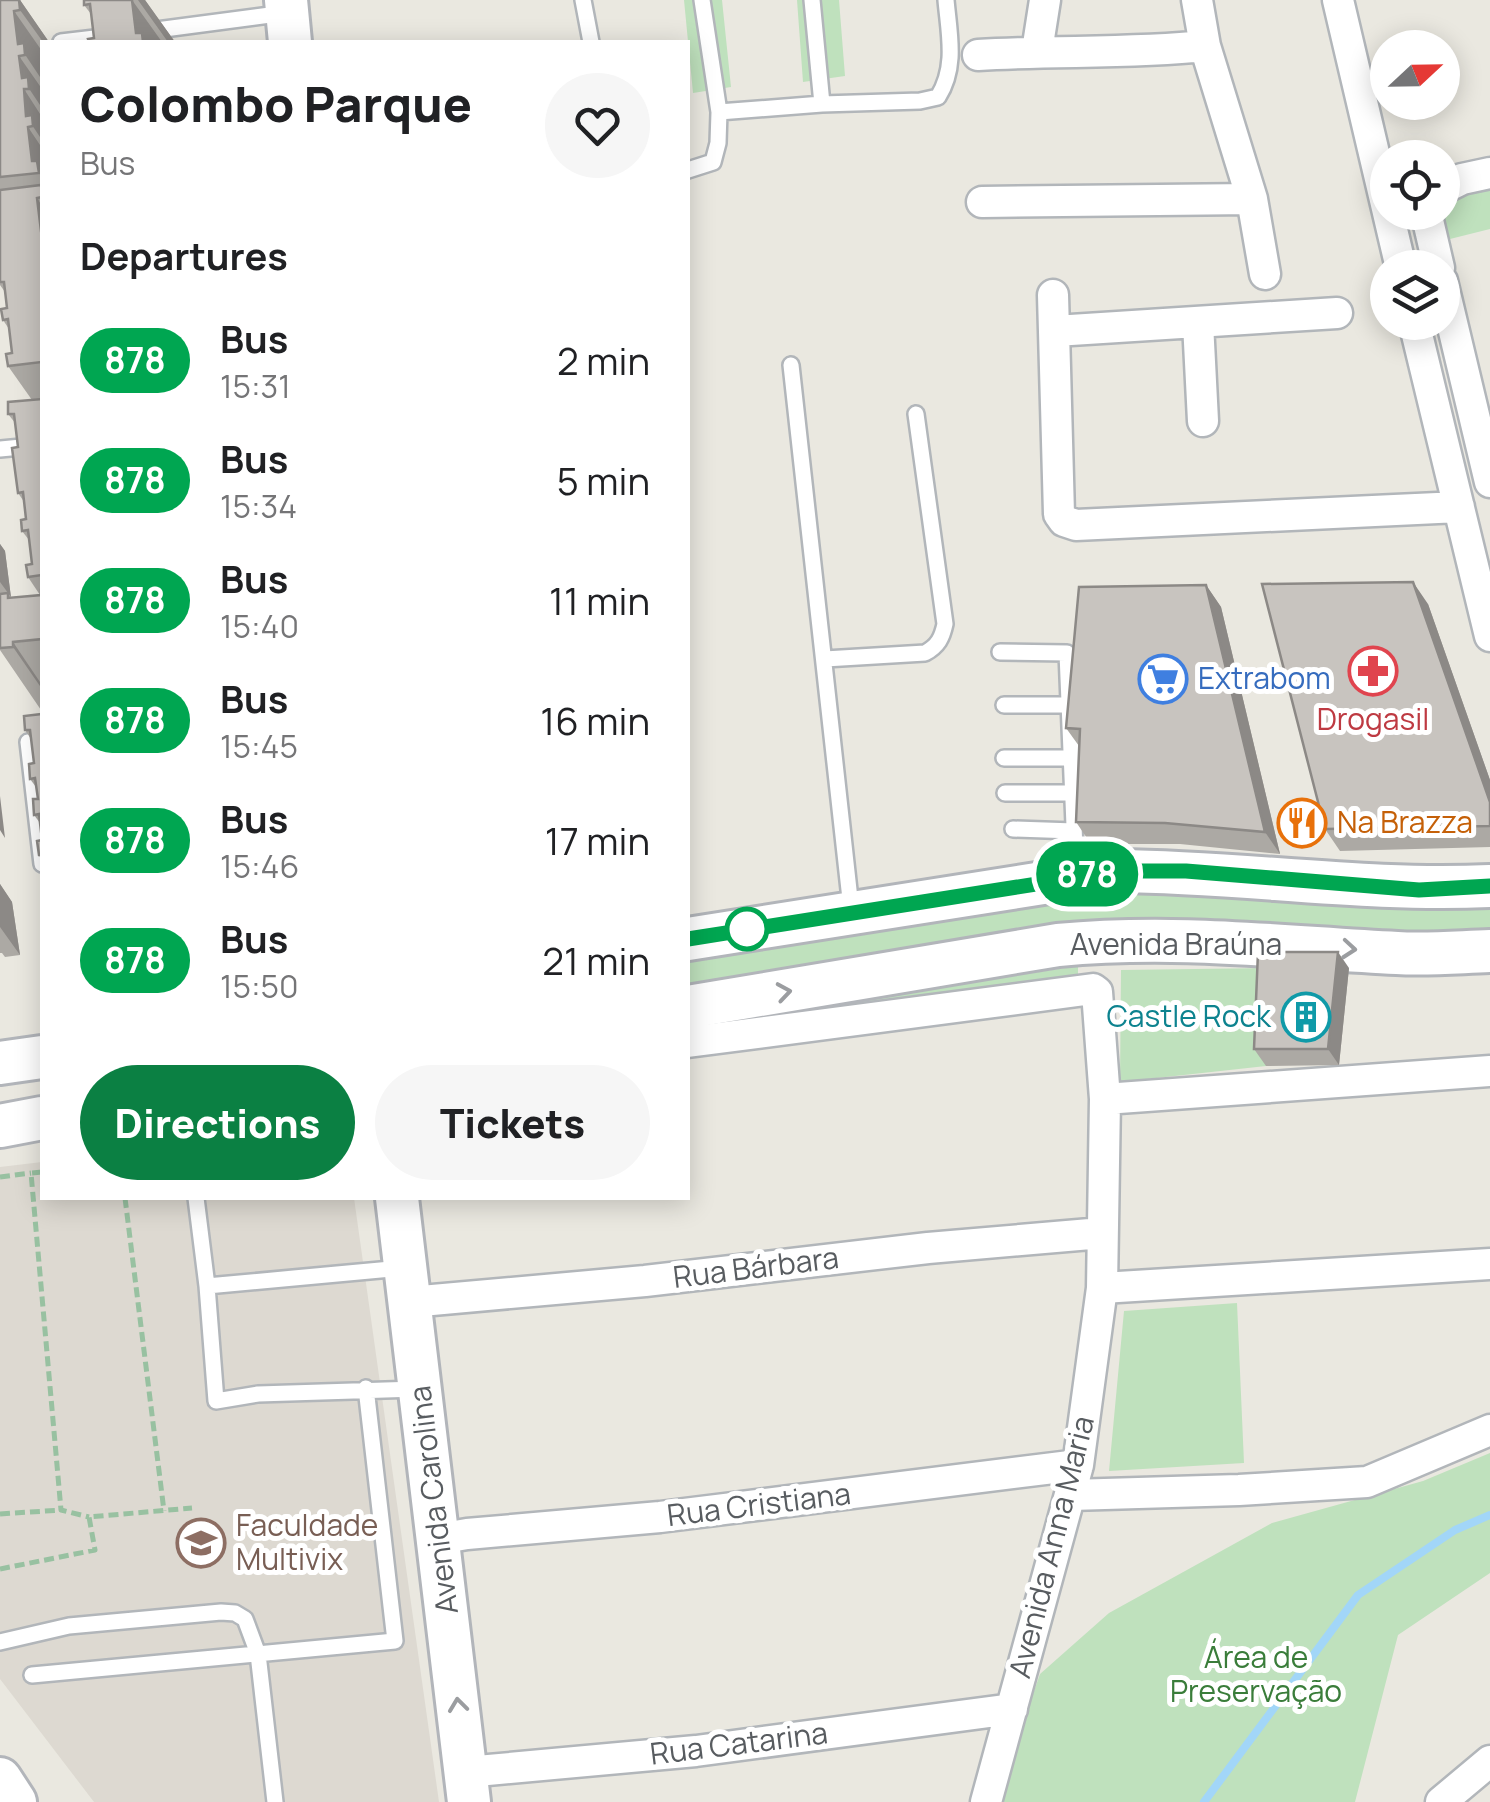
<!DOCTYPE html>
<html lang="en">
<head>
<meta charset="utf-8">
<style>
	:root { --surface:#fff; --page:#f6f6f6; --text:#202124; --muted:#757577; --accent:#0b8043 }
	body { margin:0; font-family:Manrope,sans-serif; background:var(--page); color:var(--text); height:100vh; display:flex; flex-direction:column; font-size:38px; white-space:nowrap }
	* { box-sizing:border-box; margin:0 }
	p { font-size:32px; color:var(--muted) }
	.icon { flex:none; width:55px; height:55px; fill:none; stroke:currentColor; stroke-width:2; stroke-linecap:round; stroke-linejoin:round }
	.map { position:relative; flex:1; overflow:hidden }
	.sheet { position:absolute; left:40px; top:40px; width:650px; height:1160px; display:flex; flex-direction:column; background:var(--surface); border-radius:0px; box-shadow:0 5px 25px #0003 }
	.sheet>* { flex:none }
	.badge { padding:0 20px; border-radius:32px; font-size:35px; line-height:65px }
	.needle { width:65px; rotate:68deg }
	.fabs { position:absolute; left:1370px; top:30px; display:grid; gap:20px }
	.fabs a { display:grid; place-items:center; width:90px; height:90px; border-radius:50%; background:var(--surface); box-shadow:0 5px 25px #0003; font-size:50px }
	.map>.badge { position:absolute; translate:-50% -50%; box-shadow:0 0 0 5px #fff }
	h2 { padding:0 40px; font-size:38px; line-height:90px }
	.round { display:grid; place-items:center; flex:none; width:105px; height:105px; border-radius:52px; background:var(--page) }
	.summary { display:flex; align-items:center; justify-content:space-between; height:170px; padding:0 40px }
	h1 { font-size:48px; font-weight:800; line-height:75px }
	.button { display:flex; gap:20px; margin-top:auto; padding:20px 40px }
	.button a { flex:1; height:115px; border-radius:60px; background:var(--accent); color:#fff; font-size:40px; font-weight:800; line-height:115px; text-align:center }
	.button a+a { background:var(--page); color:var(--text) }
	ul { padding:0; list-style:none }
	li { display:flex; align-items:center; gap:30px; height:120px; padding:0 40px }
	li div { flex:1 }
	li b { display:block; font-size:38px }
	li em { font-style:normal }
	li .badge { min-width:110px; font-weight:700; text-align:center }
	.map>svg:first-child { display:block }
	.education { fill:#ddd9d1 }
	.green { fill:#bfe1bd }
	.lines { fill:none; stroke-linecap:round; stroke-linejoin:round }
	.stream { stroke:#a2d6f8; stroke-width:8 }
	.lane-casing { stroke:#b2b6ba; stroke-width:20 }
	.street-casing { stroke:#b2b6ba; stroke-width:35 }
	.secondary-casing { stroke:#b2b5ba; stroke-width:48 }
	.path { stroke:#98c1a1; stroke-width:5; stroke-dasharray:10 5; stroke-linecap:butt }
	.lane { stroke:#fff; stroke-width:15 }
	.street { stroke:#fff; stroke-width:30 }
	.secondary { stroke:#fff; stroke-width:42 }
	.wall { fill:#aca9a4 }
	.shaded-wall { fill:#8c8986 }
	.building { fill:#c8c4bf; stroke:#8c8986; stroke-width:2.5 }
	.oneway { stroke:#9b9da0 }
	.line-casing { stroke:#fff; stroke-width:22 }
	.line { stroke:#00a651; stroke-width:15 }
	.stop-dot { fill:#fff; stroke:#00a651; stroke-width:5 }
	.labels { text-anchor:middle; stroke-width:10; stroke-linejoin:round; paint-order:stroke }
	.shop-label { font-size:30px; fill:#366cbe; stroke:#fff; text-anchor:start }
	.health-label { font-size:30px; fill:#be3a42; stroke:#fff }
	.food-label { font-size:30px; fill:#c56008; stroke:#fff; text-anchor:start }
	.street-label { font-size:30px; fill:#585c60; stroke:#fff }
	.culture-label { font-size:30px; fill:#0d838f; stroke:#fff; text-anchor:end }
	.education-label { font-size:30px; fill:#785e54; stroke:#fff; text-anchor:start }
	.park-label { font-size:30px; fill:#3a7d3a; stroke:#fff }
</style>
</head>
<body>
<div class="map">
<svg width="1490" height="1802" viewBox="0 0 1490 1802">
	<rect width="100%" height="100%" fill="#eae8e0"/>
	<path class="education" d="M42,1162V1198H354L439,1802H94L0,1679V1167Z"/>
	<path class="green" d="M684,0H722L731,87L693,93Z
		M797,0H839L845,76L803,82Z
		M1490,185V229L1442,241L1436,213L1442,212L1443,197Z
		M1091,891L1490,898V931L1390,933L1174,919L1056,927L688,989V956Z
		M1078,966V982L718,1027L719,1015C839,1003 958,984 1078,966Z
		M1269,968L1266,1066L1120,1082L1121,970Z
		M1237,1303L1244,1463L1109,1471L1124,1311Z
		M1490,1453V1573L1398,1635L1355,1802H995L1040,1674L1109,1613L1272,1523L1423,1481Z"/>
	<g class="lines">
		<path class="stream" d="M1204,1802L1358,1595L1455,1530L1490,1515"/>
		<g class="lane-casing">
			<path id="lane" d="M583,0L591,42
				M702,0L719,112
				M812,0L822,104
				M149,31L285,13
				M61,42L112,36
				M688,170L713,162L718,143L719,112L822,104L920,101L938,97C957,67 949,34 946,0
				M791,365L851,908
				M0,449L42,445
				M1000,652L1067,653L1076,875
				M825,659L925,653C938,646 942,638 945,624L916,414
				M1004,705H1069
				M28,742L42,864
				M1004,758H1071
				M1005,793H1072
				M1013,829L1074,831
				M196,1198L207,1286
				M402,1268L207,1286L216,1401L258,1394L417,1389
				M0,1642L69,1626L221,1612L235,1613L245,1619L258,1654L275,1802
				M32,1675L395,1641L366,1388"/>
		</g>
		<g class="street-casing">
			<path id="street" d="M1197,0L1205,46L1252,199L1265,274
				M1338,0L1401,268
				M1037,51L1045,0
				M978,55C1054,50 1129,54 1205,46
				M1442,189L1462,179L1490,173
				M982,202L1252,199
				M1426,212L1439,268
				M1442,281L1490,482
				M1053,295L1059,514L1064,521L1076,525L1459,507
				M1414,322L1490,636
				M1198,323L1203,421
				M1055,331L1337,313
				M688,1042L1093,989L1097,992L1105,1099L1102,1288L1078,1465L986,1802
				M1105,1099L1490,1071
				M1102,1288L1490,1264
				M410,1302L645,1281L928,1248L1102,1233
				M1071,1495L1239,1490L1367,1482L1490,1430
				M438,1539L467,1534L660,1517L1078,1465
				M466,1772L696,1751L1012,1709
				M1441,1802L1490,1761"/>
		</g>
		<g class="secondary-casing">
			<path id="secondary" d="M286,0L290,42
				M688,939L1119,871C1243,872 1366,892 1490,886
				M688,1007L1058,945C1175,934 1281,947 1397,953C1428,955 1459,952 1490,951
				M0,1063L42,1057
				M0,1126L42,1118
				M397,1198L469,1802
				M0,1779L15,1802"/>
		</g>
		<path class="path" d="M42,1172L31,1173L61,1510L89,1517
			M0,1177L31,1173
			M125,1198L164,1511
			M0,1514L61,1510
			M0,1569L95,1550L89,1517L192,1508"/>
		<use href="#lane" class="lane"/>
		<use href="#street" class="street"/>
		<use href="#secondary" class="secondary"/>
	</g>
	<path class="wall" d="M0,0H20L49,42H42L41,710L0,650V544L5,551L11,598L40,595L28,577L32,564L29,540L22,531L26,519L25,503L18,493V447L16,424L8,414L32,400L8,366L12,353L9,329L3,320L7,308L5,292L0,285Z
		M84,0H145L175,42H89L94,38L91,14L84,5Z
		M1206,585L1221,607L1280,854L1180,844H1091L1076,822L1079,746L1066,728Z
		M1428,604L1490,780V847L1340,851L1325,829Z
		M42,714V861L39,855L42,840L40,823L34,815L38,799L36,787L30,779L34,763L31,739L25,730Z
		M0,884L12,902L20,955L5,957L2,953H0Z
		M1349,968L1339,1065L1266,1066L1254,1049Z"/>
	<path class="shaded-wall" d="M19,0H20L49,42H43L20,10Z
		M132,0L162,42H142L136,33Z
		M138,0H145L175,42H168Z
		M14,11L42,51V80L18,44Z
		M19,56L42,89V108L22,78Z
		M24,89L42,117V140L26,116Z
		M28,127L42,148V178L32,161Z
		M37,198L42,206V234L41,231Z
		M0,544L5,551L11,597L0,582Z
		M1413,582L1428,604L1490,780V802Z
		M1206,585L1221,607L1280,854L1265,832Z
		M13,642L42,685V689L13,647Z
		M0,796L5,838L0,830Z
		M0,884L12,902L20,955L0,927Z
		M1338,952L1349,968L1339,1065L1328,1049Z"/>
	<path class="building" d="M0,0H19L20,10L14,11L18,44L24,43L25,55L19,56L22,78L28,77L29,89H24L26,116L32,115L33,126L28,127L32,161H37L39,173L0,177Z
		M84,0H132L136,33H142L143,42H89L88,39L94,38L90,4L84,5Z
		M41,185L42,197L37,198L41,231H42V362L8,366L6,354L12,353L8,319L3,320L1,309L7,308L4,282H0V190Z
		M42,399V575L28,577L26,565L32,564L28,530L22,531L21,520L26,519L23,492L18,493L12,448L18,447L14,414H8V402Z
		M1413,582L1490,802V826L1325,829L1262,584Z
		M1206,585L1265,832L1165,823L1076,822L1080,729L1066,728L1079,587Z
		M41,590H42V639L13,642V647L0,648V594L8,593V598L41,595Z
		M42,714V855H39L37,841L42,840L39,814L34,815L33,799H38L35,778L30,779L29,764L34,763L30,730H25L24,716Z
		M1258,952H1338L1328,1049H1254Z"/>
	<defs><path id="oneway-chevron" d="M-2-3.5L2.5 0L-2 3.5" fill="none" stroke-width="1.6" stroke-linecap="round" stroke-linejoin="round" transform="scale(2.5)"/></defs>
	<g class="oneway">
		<use href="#oneway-chevron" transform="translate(1349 949) rotate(5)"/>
		<use href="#oneway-chevron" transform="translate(784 992) rotate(-9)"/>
		<use href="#oneway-chevron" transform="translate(458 1705) rotate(-97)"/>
	</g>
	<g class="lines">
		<g class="line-casing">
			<path id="line" d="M688,939L1119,871H1186L1419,890L1490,886"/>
		</g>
		<use href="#line" class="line"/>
	</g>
	<defs>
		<g id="pharmacy-ring" transform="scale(2.5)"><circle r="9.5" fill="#fff" stroke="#e0444e" stroke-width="1.5"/><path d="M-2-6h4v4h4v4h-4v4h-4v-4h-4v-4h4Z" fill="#e0444e"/></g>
		<g id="supermarket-ring" transform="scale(2.5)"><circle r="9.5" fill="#fff" stroke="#3f7fe0" stroke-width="1.5"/><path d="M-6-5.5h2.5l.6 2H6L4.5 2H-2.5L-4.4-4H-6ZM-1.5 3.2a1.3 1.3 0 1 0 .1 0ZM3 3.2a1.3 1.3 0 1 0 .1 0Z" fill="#3f7fe0"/></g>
		<g id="restaurant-ring" transform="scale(2.5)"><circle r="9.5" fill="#fff" stroke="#e8710a" stroke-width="1.5"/><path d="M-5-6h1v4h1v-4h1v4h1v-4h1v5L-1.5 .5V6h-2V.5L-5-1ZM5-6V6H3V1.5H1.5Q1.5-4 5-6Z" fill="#e8710a"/></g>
		<g id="building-ring" transform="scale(2.5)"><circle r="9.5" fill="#fff" stroke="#0f9aa8" stroke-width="1.5"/><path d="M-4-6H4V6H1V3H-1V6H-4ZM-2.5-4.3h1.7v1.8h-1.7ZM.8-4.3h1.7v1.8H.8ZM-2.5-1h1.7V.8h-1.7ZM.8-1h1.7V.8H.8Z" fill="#0f9aa8"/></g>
		<g id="university-ring" transform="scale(2.5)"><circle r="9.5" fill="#fff" stroke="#8d6e63" stroke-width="1.5"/><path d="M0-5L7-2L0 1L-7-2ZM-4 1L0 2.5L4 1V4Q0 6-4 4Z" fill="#8d6e63"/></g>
	</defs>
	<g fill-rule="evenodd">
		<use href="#pharmacy-ring" x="1373" y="671"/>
		<use href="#supermarket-ring" x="1163" y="679"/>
		<use href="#restaurant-ring" x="1302" y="823"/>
		<use href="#building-ring" x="1306" y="1017"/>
		<use href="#university-ring" x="201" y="1543"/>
	</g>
	<circle class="stop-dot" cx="747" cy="929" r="20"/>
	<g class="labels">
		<g class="shop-label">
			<text x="1198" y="689">Extrabom</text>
		</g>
		<g class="health-label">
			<text x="1373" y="730">Drogasil</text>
		</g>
		<g class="food-label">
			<text x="1337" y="833">Na Brazza</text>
		</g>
		<g class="street-label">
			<text x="1176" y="955">Avenida Braúna</text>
			<text transform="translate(756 1268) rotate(-7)" y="10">Rua Bárbara</text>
			<text transform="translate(434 1500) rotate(-97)" y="10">Avenida Carolina</text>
			<text transform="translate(759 1505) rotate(-7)" y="10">Rua Cristiana</text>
			<text transform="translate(1052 1547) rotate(-76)" y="10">Avenida Anna Maria</text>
			<text transform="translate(739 1744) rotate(-7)" y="10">Rua Catarina</text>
		</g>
		<g class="culture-label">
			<text x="1271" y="1027">Castle Rock</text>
		</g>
		<g class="education-label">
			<text x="236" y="1536">Faculdade<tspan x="236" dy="34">Multivix</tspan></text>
		</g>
		<g class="park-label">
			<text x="1256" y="1668">Área de<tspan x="1256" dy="34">Preservação</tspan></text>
		</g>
	</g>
</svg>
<div class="fabs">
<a><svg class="needle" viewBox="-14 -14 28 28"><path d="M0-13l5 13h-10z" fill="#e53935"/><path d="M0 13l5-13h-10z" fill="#757577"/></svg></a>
<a><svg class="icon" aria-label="locate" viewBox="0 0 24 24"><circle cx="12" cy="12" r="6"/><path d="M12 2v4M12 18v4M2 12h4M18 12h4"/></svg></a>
<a><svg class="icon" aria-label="layers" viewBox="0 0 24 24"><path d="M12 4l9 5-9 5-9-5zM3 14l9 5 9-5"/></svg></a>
</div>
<b class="badge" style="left:1087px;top:874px;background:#00a651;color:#fff">878</b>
<section class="sheet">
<div class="summary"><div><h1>Colombo Parque</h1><p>Bus</p></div><a class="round"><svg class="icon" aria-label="heart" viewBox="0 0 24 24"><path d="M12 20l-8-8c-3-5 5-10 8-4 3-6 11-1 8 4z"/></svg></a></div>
<h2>Departures</h2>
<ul>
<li><span class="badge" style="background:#00a651;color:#fff">878</span><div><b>Bus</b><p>15:31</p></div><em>2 min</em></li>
<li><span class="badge" style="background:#00a651;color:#fff">878</span><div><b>Bus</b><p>15:34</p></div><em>5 min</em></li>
<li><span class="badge" style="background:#00a651;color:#fff">878</span><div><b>Bus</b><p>15:40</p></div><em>11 min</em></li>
<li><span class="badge" style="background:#00a651;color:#fff">878</span><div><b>Bus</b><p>15:45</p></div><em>16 min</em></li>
<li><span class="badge" style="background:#00a651;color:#fff">878</span><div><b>Bus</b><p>15:46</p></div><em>17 min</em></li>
<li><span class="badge" style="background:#00a651;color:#fff">878</span><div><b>Bus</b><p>15:50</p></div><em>21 min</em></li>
</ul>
<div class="button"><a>Directions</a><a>Tickets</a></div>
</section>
</div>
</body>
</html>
